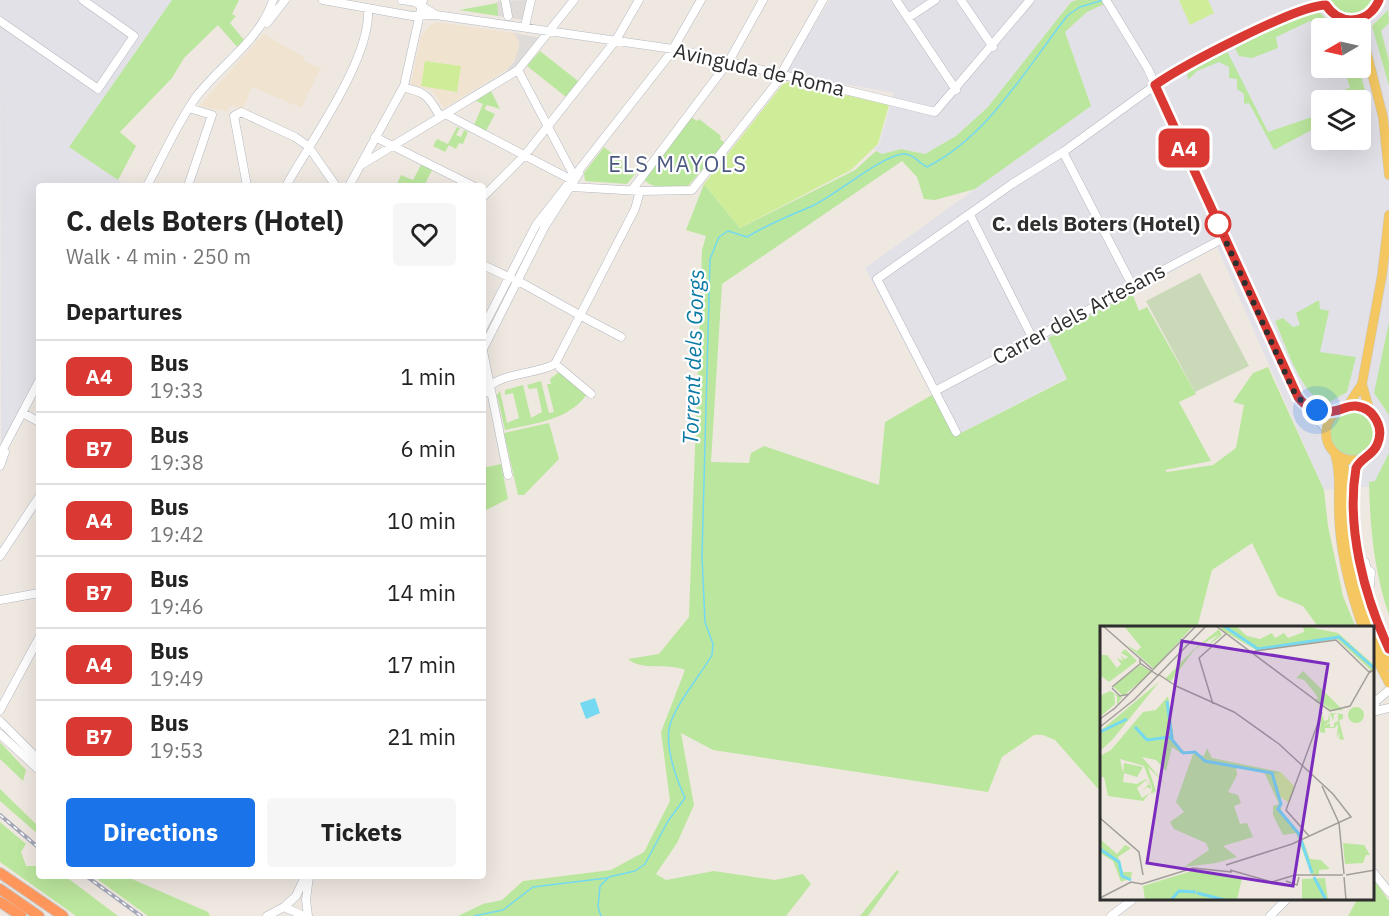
<!DOCTYPE html>
<html lang="en">
<head>
<meta charset="utf-8">
<style>
	:root { --surface:#fff; --page:#f6f6f6; --text:#222; --muted:#767676; --line:#e0e0e0; --accent:#1a73e8 }
	body { margin:0; font-family:"IBM Plex Sans",sans-serif; background:var(--page); color:var(--text); height:100vh; display:flex; flex-direction:column; font-size:22px; white-space:nowrap }
	* { box-sizing:border-box; margin:0 }
	p { font-size:20px; color:var(--muted) }
	.icon { flex:none; width:33px; height:33px; fill:none; stroke:currentColor; stroke-width:2; stroke-linecap:round; stroke-linejoin:round }
	.map { position:relative; flex:1; overflow:hidden }
	.drawer { position:absolute; left:36px; top:183px; width:450px; height:696px; display:flex; flex-direction:column; background:var(--surface); border-radius:6px; box-shadow:0 6px 24px #0002 }
	.drawer>* { flex:none }
	.badge { padding:0 12px; border-radius:9px; font-size:21px; line-height:39px }
	.needle { width:39px; rotate:261deg }
	.controls { position:absolute; left:1311px; top:18px; display:grid; gap:12px }
	.controls a { display:grid; place-items:center; width:60px; height:60px; border-radius:6px; background:var(--surface); box-shadow:0 6px 24px #0002; font-size:30px }
	.you { position:absolute; width:30px; height:30px; margin:-15px; border:4px solid #fff; border-radius:50%; background:#1a73e8; box-shadow:0 0 0 9px #1a73e833 }
	.map>.badge { position:absolute; translate:-50% -50%; box-shadow:0 0 0 3px #fff }
	h2 { padding:0 30px; font-size:22px; line-height:54px }
	.round { display:grid; place-items:center; flex:none; width:63px; height:63px; border-radius:6px; background:var(--page) }
	.summary { display:flex; align-items:center; justify-content:space-between; height:102px; padding:0 30px }
	h1 { font-size:28px; font-weight:700; line-height:45px }
	.cta { display:flex; gap:12px; margin-top:auto; padding:12px 30px }
	.cta a { flex:1; height:69px; border-radius:6px; background:var(--accent); color:#fff; font-size:24px; font-weight:700; line-height:69px; text-align:center }
	.cta a+a { background:var(--page); color:var(--text) }
	ul { padding:0; list-style:none }
	li { display:flex; align-items:center; gap:18px; height:72px; padding:0 30px; border-top:2px solid var(--line) }
	li div { flex:1 }
	li b { display:block; font-size:22px }
	li em { font-style:normal }
	li .badge { min-width:66px; font-weight:700; text-align:center }
	.map>svg:first-child { display:block }
	.industrial { fill:#e2e1e8; fill-rule:evenodd }
	.education { fill:#f0e4d1 }
	.green { fill:#bbe69d }
	.cemetery { fill:#cad9b8 }
	.pitch { fill:#cfed99 }
	.plaza { fill:#dfdbd8 }
	.water { fill:#74d9f1 }
	.lines { fill:none; stroke-linecap:round; stroke-linejoin:round }
	.stream { stroke:#74d9f1; stroke-width:1.5 }
	.minor-casing { stroke:#b4b8c1; stroke-width:9 }
	.major-casing { stroke:#c9c9c9; stroke-width:10 }
	.highway-casing { stroke:#c9c9c9; stroke-width:12 }
	.minor { stroke:#fff; stroke-width:8 }
	.major { stroke:#f4c761; stroke-width:9 }
	.highway { stroke:#ff975c; stroke-width:10 }
	.rail-casing { stroke:#a3a7b8; stroke-width:4 }
	.rail { stroke:#fff; stroke-width:1.5; stroke-dasharray:4.5; stroke-linecap:butt }
	.line-casing { stroke:#fff; stroke-width:14 }
	.line { stroke:#da3832; stroke-width:9 }
	.walk { stroke:#2e2e2e; stroke-width:6; stroke-dasharray:0 10.8 }
	.stop-dot { fill:#fff; stroke:#da3832; stroke-width:3 }
	.labels { text-anchor:middle; stroke-width:4.5; stroke-linejoin:round; paint-order:stroke }
	.street-label { font-size:21px; fill:#2e2e2e; stroke:#fff }
	.stop-label { font-size:21px; font-weight:bold; fill:#2e2e2e; stroke:#fff; text-anchor:end }
	.neighbourhood-label { font-size:22px; letter-spacing:1.5px; fill:#4c5981; stroke:#fff }
	.water-label { font-size:22px; font-style:italic; fill:#0b7aa5; stroke:#fff }
	.inset-river { fill:none; stroke:#74d9f1; stroke-width:3 }
	.inset-road { fill:none; stroke:#a29e99; stroke-width:1.5 }
	.view { fill:#7b2cbf; fill-opacity:0.15; stroke:#7b2cbf; stroke-width:3 }
	.inset-edge { fill:none; stroke:#2e2e2e; stroke-width:3 }
</style>
</head>
<body>
<div class="map">
<svg width="1389" height="916" viewBox="0 0 1389 916">
	<rect width="100%" height="100%" fill="#efe8e1"/>
	<path class="industrial" d="M0,0H172L69,147L127,186H39V375L1,444Z
		M830,0H1077L1071,2L987,108L956,136L925,154L901,149L882,154L874,149L879,144L894,93L784,73Z
		M1113,0H1389V465L1379,486L1324,490L1217,247L1049,338L1067,378L955,436L932,395L865,268L1091,106L1065,32L1087,12ZM1322,28H1360V68H1322ZM1322,100H1360V140H1322Z"/>
	<path class="education" d="M436,22L514,33L519,41L517,56L507,70L444,108L432,90L410,87L421,37L428,27Z
		M263,34L304,57V61L321,68L301,108L252,87L243,109L231,106L228,107L229,112L199,106Z"/>
	<path class="green" d="M172,0H239L232,14L236,16L230,23L244,40L237,47L218,25L184,58L172,78L120,132L136,146L118,180L69,147Z
		M1077,0H1113L1087,12L1065,32L1091,106L975,189L935,200L924,199L917,177L902,161L722,284L711,462L749,463L751,453L764,446L879,485L885,422L932,395L955,436L1067,379L1048,338L1132,293L1139,311L1147,307L1196,394L1179,402L1211,461L1165,470L1167,472L1213,465L1236,448L1244,405L1233,402L1253,373L1268,367L1324,490L1328,526L1343,596L1356,628H1319L1303,606L1278,596L1252,543L1212,570L1197,628H1101V792L1055,740L1043,735H1034L1002,757L988,792L713,750L681,733L694,805L677,843L656,874L666,880L714,871L775,880L803,874L811,884L786,916H458L483,904L502,900L523,881L611,870L644,852L670,801L661,732L685,670C667,662 644,672 628,659L659,654L689,617L702,250L706,236L686,230L704,184L740,228L855,170L876,151L882,154L901,149L925,154L956,136L987,108L1071,2Z
		M1329,0H1375C1360,18 1343,22 1329,0Z
		M498,3V16L459,10Z
		M1317,10L1328,21L1338,25L1322,28L1317,33L1314,22L1310,21L1276,37L1278,48L1252,58L1239,56L1234,46Z
		M1388,10L1389,23L1381,31L1389,61V86L1372,26Z
		M540,51L578,81L566,97L527,66Z
		M1227,51L1268,132L1321,114V125L1274,150L1249,103L1244,104V94L1237,89V79L1229,78V67L1219,62L1197,71L1188,80L1187,72Z
		M1344,68H1359L1368,102L1361,105L1360,100H1352L1351,95L1345,89L1350,88Z
		M491,91L500,109L487,105L484,109L495,114L486,131L474,125L483,104L476,101Z
		M691,117L697,121L699,119L721,136L720,139L725,143L688,186C675,186 652,191 644,179Z
		M457,127L460,128L456,135L461,137L464,130L468,132L463,144L459,143L456,149L449,145L445,152L433,146L437,139L448,144Z
		M604,147L636,173L627,184L585,181L584,173Z
		M421,165L432,170L424,186H396L401,175L413,180Z
		M1319,300L1320,309L1329,311L1320,352L1356,357L1347,392L1328,403C1303,401 1285,343 1275,321L1283,318L1293,327L1300,325L1296,313Z
		M1389,322V415L1374,393Z
		M559,372L587,394C568,421 535,423 505,430L497,395L500,391L507,423L519,418L513,393L505,395V390L523,385L531,418L542,412L537,388L529,389L527,385L541,381L549,413L554,412L547,384H551L550,379Z
		M1330 433a23 23 0 1 1 46 0a23 23 0 1 1-46 0Z
		M549,423L559,459L524,495H518L504,433Z
		M1389,453V615C1374,571 1370,528 1369,482L1375,481Z
		M501,464L508,499L486,510L483,509V468Z
		M0,742L26,770L23,781L0,759Z
		M0,789L39,827V835L0,801Z
		M0,822L26,844L21,852L26,866H39V876H65L118,916H76L0,862Z
		M897,870L899,872L868,916H860Z
		M93,876H125L208,912L210,916H148Z
		M1373,878L1389,901V916H1348L1357,900H1372Z"/>
	<path class="cemetery" d="M1200,273L1249,366L1195,392L1146,301Z"/>
	<path class="pitch" d="M1179,0H1208L1214,13L1190,25Z
		M425,61L461,66L457,92L421,86Z
		M789,82L889,105L878,144L851,170L740,228L704,184L783,84Z"/>
	<path class="plaza" d="M528,0L524,20L498,16L497,1Z
		M514,33L542,38L516,69L507,70L514,62L519,47V41Z"/>
	<path class="water" d="M595,698L600,713L586,719L580,703Z"/>
	<g class="lines">
		<path class="stream" d="M474,916L503,910L533,887L607,878
			M601,916L598,907L600,886L609,877L635,871L645,864L668,821L685,798C676,778 666,752 669,729C673,707 700,676 712,655L713,644L705,622L702,556L710,259L719,237L728,231L747,237C767,225 788,216 810,207C835,196 879,157 903,154C912,153 919,163 927,167C989,136 1026,68 1068,15L1080,7L1103,0"/>
		<g class="minor-casing">
			<path id="minor" d="M323,0L412,16L436,15L680,50L935,112L1030,0
				M402,0L415,2L436,15
				M505,0L508,16
				M896,0L956,90
				M961,0L993,47
				M1106,0L1148,69L1293,390L1326,429
				M908,18L935,0
				M0,21L98,89L134,36L83,0
				M267,23L285,0
				M525,26L531,0
				M518,70L573,174
				M781,74L823,0
				M409,89C425,92 430,99 438,113
				M447,115L570,179
				M375,137L473,186
				M1063,152L1132,285
				M361,165L518,70L574,0
				M147,186C163,156 177,124 196,97C221,64 260,41 273,0
				M188,186L212,115L192,109
				M247,186L234,116L241,112L295,137L308,146L336,186
				M286,186C310,142 372,58 368,8
				M349,186L404,86L423,0
				M572,187L640,191L692,190L783,75
				M632,190L729,61L763,0
				M483,197L525,155L616,40L639,0
				M970,215L1033,339
				M483,265L511,278
				M520,282L576,313
				M585,318L621,337
				M483,328L536,225L670,54L701,0
				M483,349L545,226L579,173
				M483,351L508,475
				M560,368L591,394
				M935,391L1224,238
				M486,392C493,373 536,375 555,364L635,209L640,191
				M1306,405L1317,410L1337,412
				M23,413L39,422
				M956,432L877,279L1012,184L1063,152L1161,81L1292,14L1308,7L1326,5
				M0,455L39,381
				M0,466L5,452
				M0,556L39,497
				M1365,562L1367,569L1371,572L1370,585
				M0,600L39,593
				M0,710L39,638
				M1374,711L1376,701L1389,690
				M1372,712L1389,708
				M0,721L39,760
				M0,734L39,770
				M1372,871L1389,892
				M284,907L296,896L305,877
				M267,916L284,907L304,916
				M308,916L306,900L309,876
				M1111,916L1132,900
				M1270,916L1286,900"/>
		</g>
		<g class="major-casing">
			<path id="major" d="M1324,0C1335,26 1368,26 1379,0
				M1364,17L1361,30L1383,117L1389,175
				M1362,384L1370,412
				M1326 433a27 27 0 1 1 54 0a27 27 0 1 1-54 0Z
				M1347,407L1362,384L1382,275L1389,215
				M1335,454C1341,473 1338,494 1339,514C1340,553 1350,591 1363,628
				M1341,458C1350,479 1345,504 1347,527C1350,562 1358,596 1371,628
				M1363,458L1358,464L1355,474C1352,535 1364,594 1389,649
				M1372,631L1389,666
				M1372,650L1389,683"/>
		</g>
		<g class="highway-casing">
			<path id="highway" d="M0,873L63,916
				M0,889L39,916
				M0,902L21,916"/>
		</g>
		<use href="#minor" class="minor"/>
		<use href="#major" class="major"/>
		<use href="#highway" class="highway"/>
		<g class="rail-casing">
			<path id="rail" d="M0,815L39,848
				M86,876L141,916"/>
		</g>
		<use href="#rail" class="rail"/>
	</g>
	<g class="lines">
		<g class="line-casing">
			<path id="line" d="M1379,0C1369,24 1340,27 1326,5C1297,5 1182,66 1155,85L1298,397C1306,408 1320,414 1334,411C1342,410 1348,405 1356,406C1374,408 1385,428 1377,445C1373,455 1361,458 1356,468C1346,527 1364,596 1389,649"/>
		</g>
		<use href="#line" class="line"/>
		<path class="walk" d="M1218,224L1293,390L1304,404L1317,410"/>
	</g>
	<circle class="stop-dot" cx="1218" cy="224" r="12"/>
	<g class="labels">
		<g class="street-label">
			<text transform="translate(759 70) rotate(13)" y="7">Avinguda de Roma</text>
			<text transform="translate(1079 314) rotate(-28)" y="7">Carrer dels Artesans</text>
		</g>
		<g class="stop-label">
			<text x="1200" y="231">C. dels Boters (Hotel)</text>
		</g>
		<g class="neighbourhood-label">
			<text x="678" y="172">ELS MAYOLS</text>
		</g>
		<g class="water-label">
			<text transform="translate(693 357) rotate(-88)" y="8">Torrent dels Gorgs</text>
		</g>
	</g>
	<g transform="translate(1100 626)">
		<rect width="274" height="274" fill="#efe8e1"/>
		<path d="M24,0H93L54,43L27,19L37,25L41,21ZM123,0H136L147,10L160,13L172,7L175,12L184,7L188,12L204,6L203,0L238,7L274,39V47L237,13L158,25L120,3ZM119,3L122,9L104,23L119,8L95,23L71,55L65,53L93,24ZM25,23L37,35L9,56L0,49V29H7L17,42L21,38L17,32L24,35L20,29L25,33L28,31L21,27ZM40,39L52,46L23,70L13,60ZM203,45L243,84L231,85L217,78L234,83L214,75L218,72L214,66L204,54L196,52ZM59,56L13,113L0,125V105ZM10,65L22,71L17,79V71L14,67L15,78L0,91V70ZM68,70L74,114L83,125L104,130L107,122L112,132L181,146L173,151L182,187L201,209L210,233L221,234L230,243L219,244V250H212L196,207L183,209L173,189V180L179,178L164,146L136,140L137,149L128,166L138,169L141,177L134,180L140,198L147,197L153,211L123,220L137,231L116,237L84,241L109,224L106,217L74,203L70,196L84,186L76,176L93,128H82L72,121L66,145L56,134L42,131L66,159L48,141L56,165L51,168L52,161L44,140L20,133L23,147L24,137L43,141L37,151L24,147L23,156L37,158L46,153L51,160V163L47,161L41,166L49,158L46,154L37,162L42,172L50,167L43,175L8,170L4,151H0V130L11,124L43,86L56,84ZM248 89a8 8 0 1 1 16 0a8 8 0 1 1-16 0ZM229,87L230,95L224,100L230,97V101H234V97L238,95V88H234L233,95L230,87L243,88V93L239,94L244,114L239,113L240,106L237,112L238,97L235,102H225V107L220,106L221,92L223,89L224,95L228,94ZM0,213L17,228L25,219L31,222L18,231L23,246H32L31,252L21,256L13,235L0,227ZM243,217L264,219L270,229H266L263,237L245,238ZM95,244L142,252L137,274H45L43,260ZM225,252L228,274H202V253Z" fill="#bbe69d"/>
		<path d="M181,146L195,161L189,177L179,170L173,150Z" fill="#cfed99"/>
		<path class="inset-river" d="M124,0L158,23L239,11L275,43M67,75L72,112M35,101L47,114L70,111L83,127L95,126L105,135L172,147L181,178L178,183L199,208L212,247M0,106L27,93M0,223L19,236L22,250L31,254M214,251L226,274M97,267L125,274M71,274L79,265L96,266"/>
		<path class="inset-road" d="M3,0L52,43M116,0L230,85L250,80L270,45H272L269,47M155,25L236,14L269,46M40,32V37L59,50M58,48L76,60M76,60L134,86L179,118L233,168L251,191L192,218L126,239M12,61L41,37M12,62L20,70L29,68M113,78L99,32L126,8M13,84L96,0M0,93L15,82M0,101L35,73L106,0M222,160L239,197L244,248M0,192L39,226L43,249M209,210L186,184L222,86M130,244L172,256L195,249H243M246,249L275,244M244,251L246,274M186,255L197,259L199,251M0,272L31,256L42,258L93,242L132,246"/>
		<path class="view" d="M82,15L228,38L193,260L47,237Z"/>
		<rect width="274" height="274" class="inset-edge"/>
	</g>
</svg>
<div class="controls">
<a><svg class="needle" viewBox="-14 -14 28 28"><path d="M0-13l5 13h-10z" fill="#e53935"/><path d="M0 13l5-13h-10z" fill="#767676"/></svg></a>
<a><svg class="icon" aria-label="layers" viewBox="0 0 24 24"><path d="M12 4l9 5-9 5-9-5zM3 14l9 5 9-5"/></svg></a>
</div>
<div class="you" style="left:1317px;top:410px"></div>
<b class="badge" style="left:1184px;top:148px;background:#da3832;color:#fff">A4</b>
<section class="drawer">
<div class="summary"><div><h1>C. dels Boters (Hotel)</h1><p>Walk · 4 min · 250 m</p></div><a class="round"><svg class="icon" aria-label="heart" viewBox="0 0 24 24"><path d="M12 20l-8-8c-3-5 5-10 8-4 3-6 11-1 8 4z"/></svg></a></div>
<h2>Departures</h2>
<ul>
<li><span class="badge" style="background:#da3832;color:#fff">A4</span><div><b>Bus</b><p>19:33</p></div><em>1 min</em></li>
<li><span class="badge" style="background:#da3832;color:#fff">B7</span><div><b>Bus</b><p>19:38</p></div><em>6 min</em></li>
<li><span class="badge" style="background:#da3832;color:#fff">A4</span><div><b>Bus</b><p>19:42</p></div><em>10 min</em></li>
<li><span class="badge" style="background:#da3832;color:#fff">B7</span><div><b>Bus</b><p>19:46</p></div><em>14 min</em></li>
<li><span class="badge" style="background:#da3832;color:#fff">A4</span><div><b>Bus</b><p>19:49</p></div><em>17 min</em></li>
<li><span class="badge" style="background:#da3832;color:#fff">B7</span><div><b>Bus</b><p>19:53</p></div><em>21 min</em></li>
</ul>
<div class="cta"><a>Directions</a><a>Tickets</a></div>
</section>
</div>
</body>
</html>
